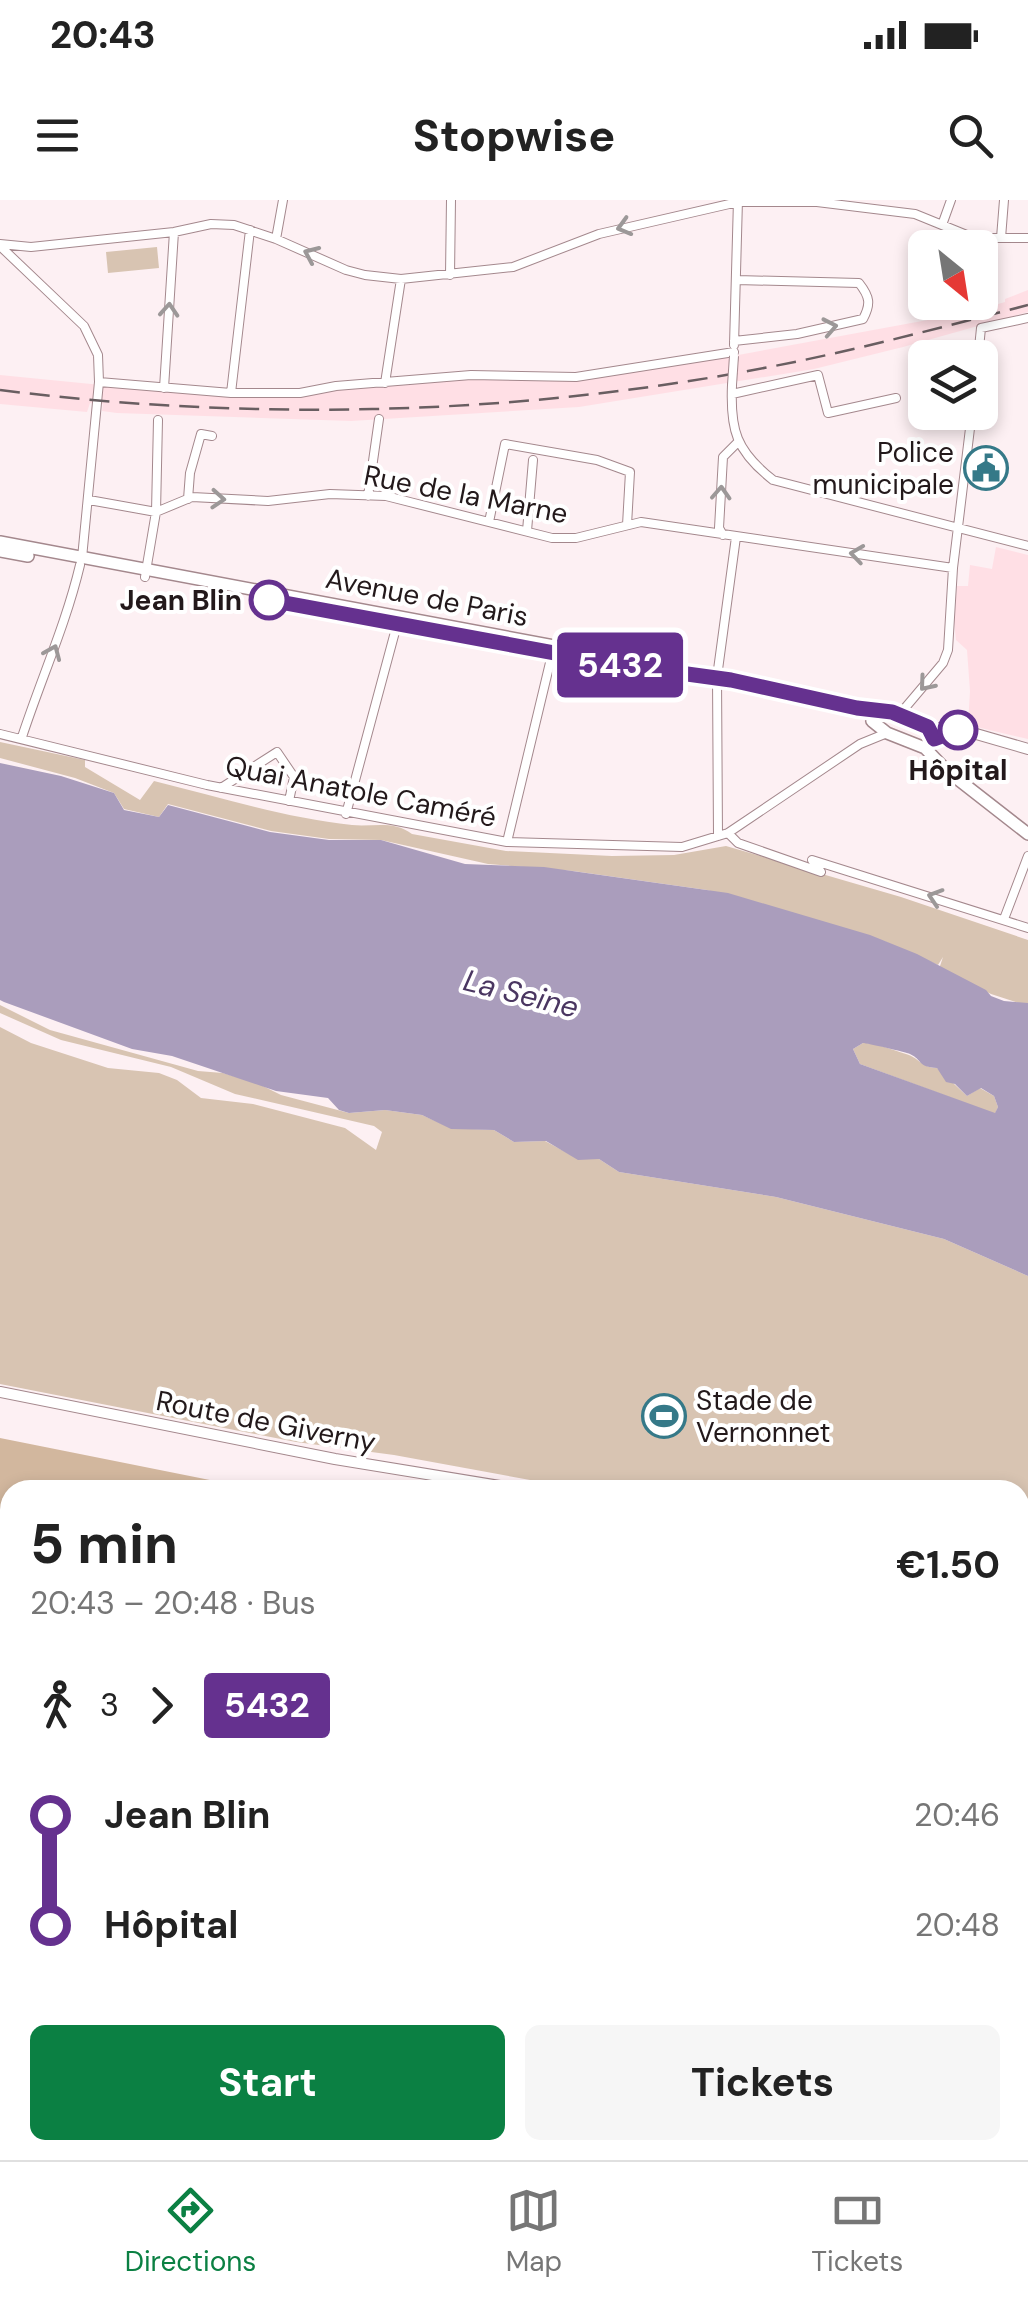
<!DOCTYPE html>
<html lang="en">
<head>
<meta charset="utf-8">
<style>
	:root { --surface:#fff; --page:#f6f6f6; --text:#222; --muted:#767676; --line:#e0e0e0; --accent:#0b8043 }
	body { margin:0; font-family:"DM Sans",sans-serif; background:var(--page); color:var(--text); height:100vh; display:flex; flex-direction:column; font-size:38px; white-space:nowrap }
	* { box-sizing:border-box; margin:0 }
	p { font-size:32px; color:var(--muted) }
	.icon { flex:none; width:55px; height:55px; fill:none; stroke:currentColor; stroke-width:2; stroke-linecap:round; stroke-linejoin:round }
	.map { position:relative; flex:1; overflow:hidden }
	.panel { position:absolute; left:0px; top:1280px; width:1030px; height:680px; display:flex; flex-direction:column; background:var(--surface); border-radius:30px 30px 0 0; box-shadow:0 5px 15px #0003 }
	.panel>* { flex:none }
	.badge { padding:0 20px; border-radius:8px; font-size:35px; line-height:65px }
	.needle { width:65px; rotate:150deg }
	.controls { position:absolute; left:908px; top:30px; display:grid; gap:20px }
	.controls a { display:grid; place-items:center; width:90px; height:90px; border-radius:15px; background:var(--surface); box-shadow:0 5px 15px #0003; font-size:50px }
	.map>.badge { position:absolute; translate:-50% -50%; box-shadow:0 0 0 5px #fff }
	.legs { display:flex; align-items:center; gap:15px; height:110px; padding:0 30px; font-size:32px }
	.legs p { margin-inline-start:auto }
	.summary { display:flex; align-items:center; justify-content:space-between; height:170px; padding:0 30px }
	h1 { font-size:55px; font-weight:700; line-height:75px }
	.primary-button { display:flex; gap:20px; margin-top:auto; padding:20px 30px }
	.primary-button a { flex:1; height:115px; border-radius:15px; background:var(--accent); color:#fff; font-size:40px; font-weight:700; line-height:115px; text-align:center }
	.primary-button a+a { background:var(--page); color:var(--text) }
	ul { padding:0 30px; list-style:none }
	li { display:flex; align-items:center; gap:35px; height:110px; font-size:38px }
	li i { display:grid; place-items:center; width:15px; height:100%; margin:0 12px; background:currentColor }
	li i::after { content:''; width:25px; height:25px; margin:-12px; border:8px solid; border-radius:50%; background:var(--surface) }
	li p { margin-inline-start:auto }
	li:first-child i { background:linear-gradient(#0000 50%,currentColor 0) }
	li:last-child i { background:linear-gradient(currentColor 50%,#0000 0) }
	.status { display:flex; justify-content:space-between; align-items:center; height:70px; padding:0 50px; background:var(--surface); direction:ltr }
	.status svg { height:28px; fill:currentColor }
	header { display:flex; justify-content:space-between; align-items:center; height:130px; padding:0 30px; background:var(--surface); font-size:45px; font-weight:700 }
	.tabs { display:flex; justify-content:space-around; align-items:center; height:140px; border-top:2px solid var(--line); background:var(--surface); font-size:28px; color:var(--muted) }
	.tabs a { display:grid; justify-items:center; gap:5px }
	.tabs .on { color:var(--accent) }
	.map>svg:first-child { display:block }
	.built { fill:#ffdfe5 }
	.green { fill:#d8c4b2 }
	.forest { fill:#d2b79e }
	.water { fill:#aa9dbc; fill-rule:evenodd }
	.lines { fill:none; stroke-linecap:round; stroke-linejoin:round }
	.minor-casing { stroke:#a4888d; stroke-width:10 }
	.secondary-casing { stroke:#a4888d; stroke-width:12 }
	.primary-casing { stroke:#a4888d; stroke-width:14 }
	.minor { stroke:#fff; stroke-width:8 }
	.secondary { stroke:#fff; stroke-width:10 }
	.primary { stroke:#fff; stroke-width:11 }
	.rail { stroke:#695e61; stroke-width:2.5; stroke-dasharray:20 10; stroke-linecap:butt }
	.minor-bridge-casing { stroke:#a4888d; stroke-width:10; stroke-linecap:butt }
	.minor-bridge { stroke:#fff; stroke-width:8 }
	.oneway { stroke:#9c9898 }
	.line-1-casing { stroke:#fff; stroke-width:22 }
	.line-1 { stroke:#65318f; stroke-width:15 }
	.stop-1-dot { fill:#fff; stroke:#65318f; stroke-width:5 }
	.labels { text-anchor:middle; stroke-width:8; stroke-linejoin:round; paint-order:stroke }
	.poi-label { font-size:28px; fill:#23191b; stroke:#fff; text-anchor:end }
	.street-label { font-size:28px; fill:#23191b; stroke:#fff }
	.stop-label { font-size:28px; font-weight:bold; fill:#23191b; stroke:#fff; text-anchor:end }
	.water-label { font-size:30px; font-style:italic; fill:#4a3661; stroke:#fff }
</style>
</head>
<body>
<div class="status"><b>20:43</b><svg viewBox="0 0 49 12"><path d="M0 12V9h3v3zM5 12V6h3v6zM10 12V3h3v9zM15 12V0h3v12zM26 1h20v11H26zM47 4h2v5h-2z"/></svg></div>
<header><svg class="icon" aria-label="menu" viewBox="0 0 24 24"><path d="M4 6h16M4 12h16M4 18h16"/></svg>Stopwise<svg class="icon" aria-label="search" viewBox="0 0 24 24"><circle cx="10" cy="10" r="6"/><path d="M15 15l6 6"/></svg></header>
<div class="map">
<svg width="1028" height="1960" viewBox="0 0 1028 1960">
	<rect width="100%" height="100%" fill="#fdf0f3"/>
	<path class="built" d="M1028,90V112L903,147L814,169L579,207L351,221L117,213L102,211L103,204L90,203L87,212L0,204V175L213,196L271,197L390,184L496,178L583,179L722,158L971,112L1005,102V99Z
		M996,347L1028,355V539L968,525L970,491L967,450L956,440L954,421L957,386H968L970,365L992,369Z"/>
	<path class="green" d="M157,47L159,68L108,73L106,52Z
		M0,542L85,560V567L140,600L154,581C219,597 286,618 352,625C374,627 394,620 412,634L506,651L612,656L674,655L726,646L901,697L1028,740V806L991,794L939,769L943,757L938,765L886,742L707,690L573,671L488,664L381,640L329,639L271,631L168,604L159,617L124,609L114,593L75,578L0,558Z
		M0,805L50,830L198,871L223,873L257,883L281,895L349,913L385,910L422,915L451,928L494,930L514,942L545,941L573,956L599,959L619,972L776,997L944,1039L1028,1076V1375H1020V1290H585L394,1255L296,1242L0,1184V827L31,843L108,868L159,873L177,880L201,898L253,904L345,928L376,950L382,932L374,926L235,894L171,867L61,840L0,813Z
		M863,843C875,842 893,850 906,854C918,857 922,868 937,868L967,896L980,888L994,896L998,907L995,914L860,864L853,849Z
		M1026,1449L1028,1450V1549L1020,1548C1020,1524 1013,1468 1026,1449Z"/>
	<path class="forest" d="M0,1238L260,1290H10V1950H714L707,1960H0Z
		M1028,1849V1960H764L773,1950H1020V1854Z"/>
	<path class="water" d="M0,563L61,576L114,593L124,610L159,617L168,605L270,632L329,640H381L465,664L544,667L728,693L870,735L917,754L986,790L991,796L1004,801L1028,803V1076L944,1039L776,997L619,972L599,959L578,960L546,941L514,942L494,930L451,929L422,915L385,910L349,913L339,910L328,898L276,891L172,856L132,849L4,802L0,800ZM863,843C866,843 906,852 910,854C923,860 917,867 937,868L946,882L955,884L967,896L981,888L994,896L998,907L995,913L860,864L853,849Z"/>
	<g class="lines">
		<g class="minor-casing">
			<path id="minor" d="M942,25L951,0
				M1001,38L1004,0
				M276,39L283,0
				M0,44L31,47L174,32L211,24L234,25L276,39L346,70L365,75L401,79L513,67L599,34L738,2H817L915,14L974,38H1028
				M0,46L84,126L98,155L99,182L82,358
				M450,75L451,0
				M980,102V106
				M734,141L797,134L863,119C871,104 870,97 859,83L737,80
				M734,145L738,0
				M978,158L981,128L1028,118
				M99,182L231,193H300L336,186L471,175L576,177L734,152
				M385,183L401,79
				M732,185C730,230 736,251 773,280L1028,346
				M164,188L174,32
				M231,193L250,30
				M732,194L818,175L828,213L896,198
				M368,296L379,219
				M188,299L190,273L201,234L212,236
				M89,300L156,312L192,297L268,301L330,294L386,296L552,338H576L641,322L953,368
				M489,322L505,244L597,260L630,272L627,325
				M527,331L533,260
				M723,335L719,328L723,257L738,242
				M145,377L156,312L158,220
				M899,515L943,463L948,450L953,368L972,212
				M0,534L207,585L507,642L682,647L728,633L860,544L887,533
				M22,537C41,479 66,424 80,365
				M221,588L277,552L294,577L289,601
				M346,614L399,417
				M728,633L738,643L821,672L812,660L1028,728
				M718,636L717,477L736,337
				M507,642L554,446
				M1004,719L1028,656
				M1020,1698L1028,1694
				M714,1955L718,1950"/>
		</g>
		<g class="secondary-casing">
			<path id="secondary" d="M931,529L952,527L1028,549
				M0,1192L335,1259L524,1290
				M1020,1383L1028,1384
				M1020,1671L1028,1667
				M619,1960L626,1950"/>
		</g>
		<g class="primary-casing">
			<path id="primary" d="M0,342L736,480L876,511
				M0,351L28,356
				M876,511C895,510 919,520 933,532L934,542L925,548L887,533L872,521Z
				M925,548L946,570L1028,634"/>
		</g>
		<use href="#minor" class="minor"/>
		<use href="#secondary" class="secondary"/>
		<use href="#primary" class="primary"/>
		<path class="rail" d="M0,190C244,221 506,216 748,171C842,154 935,129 1028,105"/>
		<g class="minor-bridge-casing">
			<path id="minor-bridge" d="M732,185L734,156"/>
		</g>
		<use href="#minor-bridge" class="minor-bridge"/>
	</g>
	<defs><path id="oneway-chevron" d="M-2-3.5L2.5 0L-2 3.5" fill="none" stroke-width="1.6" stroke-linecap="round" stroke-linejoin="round" transform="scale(2.5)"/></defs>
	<g class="oneway">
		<use href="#oneway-chevron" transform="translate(624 27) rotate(164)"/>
		<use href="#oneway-chevron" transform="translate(311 54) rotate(-156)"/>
		<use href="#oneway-chevron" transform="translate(169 110) rotate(-86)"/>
		<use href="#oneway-chevron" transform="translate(830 127) rotate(-11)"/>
		<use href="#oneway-chevron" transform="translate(721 293) rotate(-87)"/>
		<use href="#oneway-chevron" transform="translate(218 299) rotate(4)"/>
		<use href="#oneway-chevron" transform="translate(857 354) rotate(-172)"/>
		<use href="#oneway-chevron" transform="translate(53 452) rotate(-67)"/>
		<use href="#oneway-chevron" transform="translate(926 484) rotate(130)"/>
		<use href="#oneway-chevron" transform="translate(935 697) rotate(-162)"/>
	</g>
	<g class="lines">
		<g class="line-1-casing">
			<path id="line-1" d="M269,400L614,464L731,480L857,508L892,512L928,527L934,539L958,530"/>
		</g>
		<use href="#line-1" class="line-1"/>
	</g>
	<defs>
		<g id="civic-ring" transform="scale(2.25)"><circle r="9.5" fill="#fff" stroke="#357988" stroke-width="1.5"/><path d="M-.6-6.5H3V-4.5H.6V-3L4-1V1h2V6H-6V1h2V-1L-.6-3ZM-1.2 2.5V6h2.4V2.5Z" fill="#357988"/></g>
		<g id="stadium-ring" transform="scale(2.25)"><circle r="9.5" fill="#fff" stroke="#357988" stroke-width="1.5"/><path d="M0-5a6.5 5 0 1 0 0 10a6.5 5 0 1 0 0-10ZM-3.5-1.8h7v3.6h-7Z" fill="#357988"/></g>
	</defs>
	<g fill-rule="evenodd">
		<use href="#civic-ring" x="986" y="268"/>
		<use href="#stadium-ring" x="664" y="1216"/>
	</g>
	<g class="stop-1-dot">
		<circle cx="269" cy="400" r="18"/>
		<circle cx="958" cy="530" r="18"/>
	</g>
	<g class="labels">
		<g class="poi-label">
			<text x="954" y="262">Police<tspan x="954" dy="32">municipale</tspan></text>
			<text x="696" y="1210" text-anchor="start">Stade de<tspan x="696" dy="32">Vernonnet</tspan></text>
		</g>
		<g class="street-label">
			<text transform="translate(466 294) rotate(11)" y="10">Rue de la Marne</text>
			<text transform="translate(427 397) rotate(11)" y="10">Avenue de Paris</text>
			<text transform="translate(361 591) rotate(11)" y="10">Quai Anatole Caméré</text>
			<text transform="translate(266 1221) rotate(11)" y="10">Route de Giverny</text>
		</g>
		<g class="stop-label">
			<text x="242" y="410">Jean Blin</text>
			<text x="958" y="580" text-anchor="middle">Hôpital</text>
		</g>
		<g class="water-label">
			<text transform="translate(521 794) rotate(14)" y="10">La Seine</text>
		</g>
	</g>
</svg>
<div class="controls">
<a><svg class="needle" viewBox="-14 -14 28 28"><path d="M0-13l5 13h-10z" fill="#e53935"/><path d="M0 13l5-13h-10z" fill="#767676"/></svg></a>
<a><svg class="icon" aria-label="layers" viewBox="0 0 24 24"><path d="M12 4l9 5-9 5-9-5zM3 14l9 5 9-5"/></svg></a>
</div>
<b class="badge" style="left:620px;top:465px;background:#65318f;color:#fff">5432</b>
<section class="panel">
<div class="summary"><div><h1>5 min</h1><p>20:43 – 20:48 · Bus</p></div><b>€1.50</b></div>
<div class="legs"><svg class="icon" aria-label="walk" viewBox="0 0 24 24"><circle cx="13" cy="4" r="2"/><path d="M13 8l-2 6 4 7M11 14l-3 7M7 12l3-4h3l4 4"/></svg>3<svg class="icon" aria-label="forward" viewBox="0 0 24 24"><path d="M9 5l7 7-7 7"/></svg><b class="badge" style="background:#65318f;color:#fff">5432</b></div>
<ul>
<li><i style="color:#65318f"></i><b>Jean Blin</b><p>20:46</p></li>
<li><i style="color:#65318f"></i><b>Hôpital</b><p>20:48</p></li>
</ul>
<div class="primary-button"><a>Start</a><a>Tickets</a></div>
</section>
</div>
<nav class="tabs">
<a class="on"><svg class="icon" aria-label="directions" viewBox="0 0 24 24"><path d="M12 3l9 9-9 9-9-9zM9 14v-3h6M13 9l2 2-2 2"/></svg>Directions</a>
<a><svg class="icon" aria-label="map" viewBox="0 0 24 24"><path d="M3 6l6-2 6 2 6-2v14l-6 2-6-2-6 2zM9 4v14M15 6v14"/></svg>Map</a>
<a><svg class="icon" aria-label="tickets" viewBox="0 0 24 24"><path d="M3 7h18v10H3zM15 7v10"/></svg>Tickets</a>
</nav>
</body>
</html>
